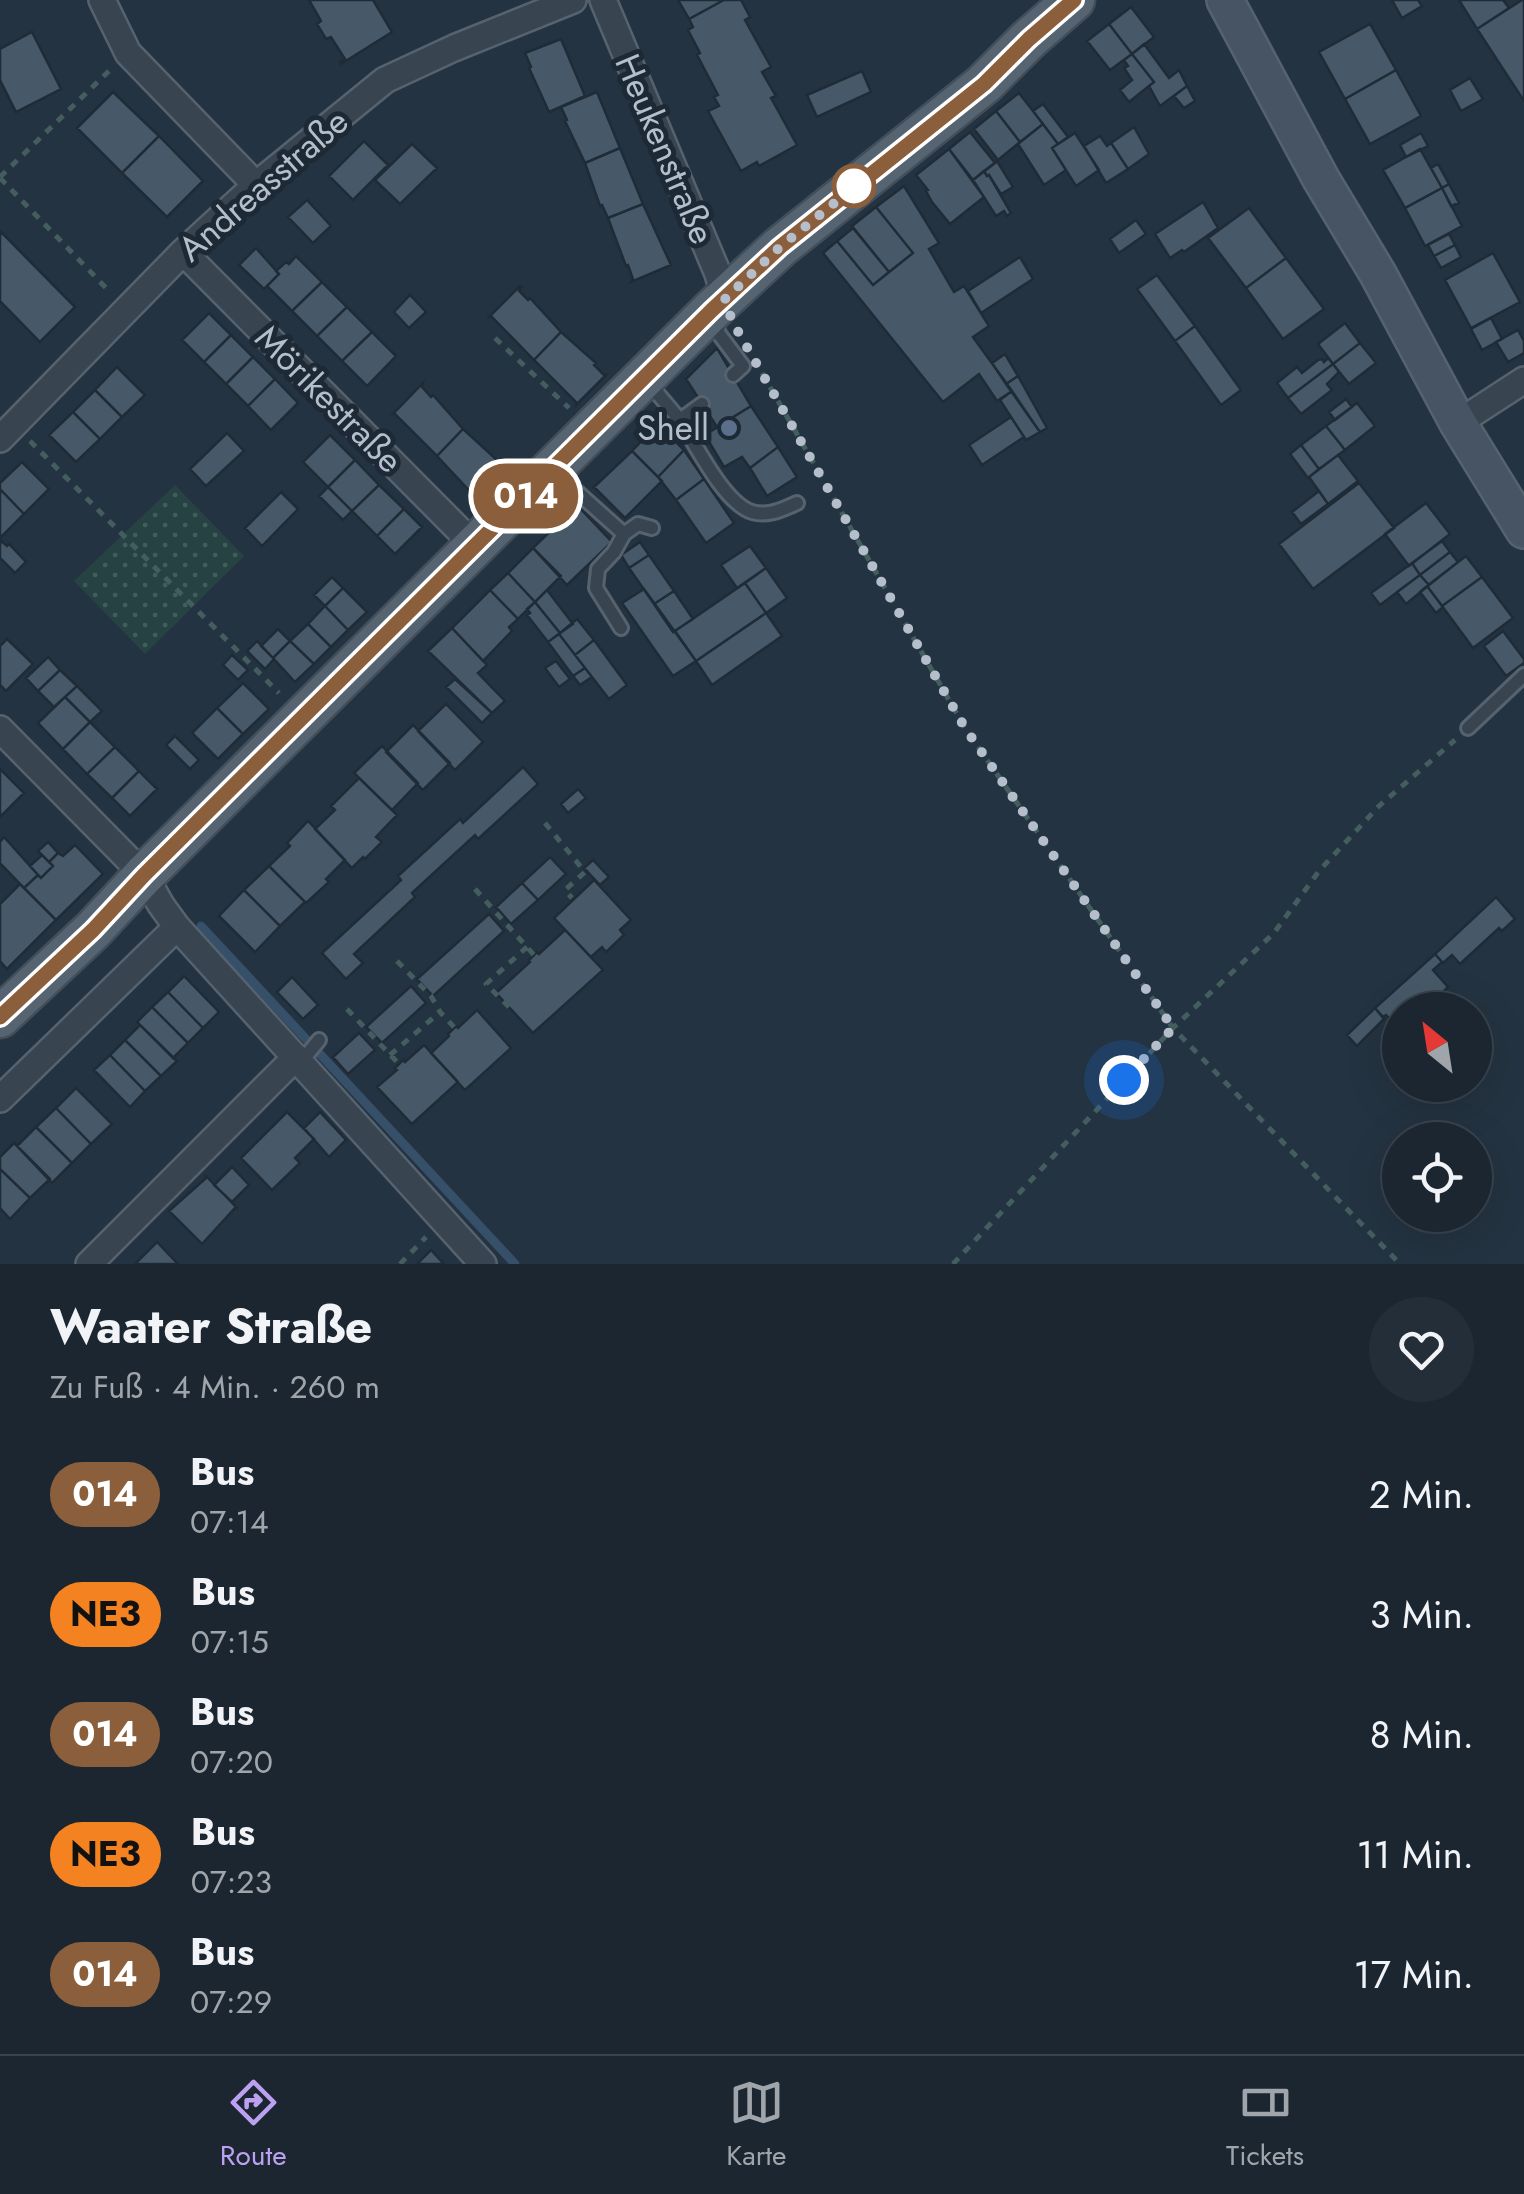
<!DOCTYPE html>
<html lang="de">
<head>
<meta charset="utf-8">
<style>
	:root { --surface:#1b2631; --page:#242e39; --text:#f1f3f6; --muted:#a0a5ab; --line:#39434d; --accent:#bca0f2 }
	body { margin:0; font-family:Jost,sans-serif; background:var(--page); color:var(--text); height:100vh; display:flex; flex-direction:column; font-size:38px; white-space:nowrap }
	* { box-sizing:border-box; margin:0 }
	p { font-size:32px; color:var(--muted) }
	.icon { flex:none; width:55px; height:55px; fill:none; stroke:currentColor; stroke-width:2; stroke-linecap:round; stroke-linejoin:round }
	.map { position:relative; height:1264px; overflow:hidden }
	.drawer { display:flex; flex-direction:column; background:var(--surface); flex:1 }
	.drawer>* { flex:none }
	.badge { padding:0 20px; border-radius:32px; font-size:35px; line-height:65px }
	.needle { width:65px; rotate:330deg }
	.fabs { position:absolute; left:1382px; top:992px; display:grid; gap:20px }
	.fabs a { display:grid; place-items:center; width:110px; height:110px; border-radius:50%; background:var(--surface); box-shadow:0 10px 40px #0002,0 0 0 2px var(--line); font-size:50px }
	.you { position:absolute; width:50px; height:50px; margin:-25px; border:8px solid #fff; border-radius:50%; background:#1a73e8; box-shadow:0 0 0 15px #1a73e833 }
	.map>.badge { position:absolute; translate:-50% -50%; box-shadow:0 0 0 5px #fff }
	.round { display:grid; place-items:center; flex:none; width:105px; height:105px; border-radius:52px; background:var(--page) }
	.summary { display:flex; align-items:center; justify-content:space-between; height:170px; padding:0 50px }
	h1 { font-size:48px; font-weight:700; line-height:75px }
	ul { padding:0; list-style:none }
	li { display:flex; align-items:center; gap:30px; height:120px; padding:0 50px }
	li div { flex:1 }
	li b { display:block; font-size:38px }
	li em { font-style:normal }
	li .badge { min-width:110px; font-weight:700; text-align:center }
	.dock { display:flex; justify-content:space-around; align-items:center; height:140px; border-top:2px solid var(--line); background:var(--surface); font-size:28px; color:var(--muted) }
	.dock a { display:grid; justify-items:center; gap:5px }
	.dock .active { color:var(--accent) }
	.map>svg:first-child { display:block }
	.park { fill:url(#park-dots) }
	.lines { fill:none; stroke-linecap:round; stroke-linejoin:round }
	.stream { stroke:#375069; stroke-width:9 }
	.building { fill:#475968; stroke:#1f2c38; stroke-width:2.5 }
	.lane-casing { stroke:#56626e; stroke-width:18 }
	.street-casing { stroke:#56626e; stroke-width:30 }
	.secondary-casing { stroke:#56626e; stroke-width:40 }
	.primary-casing { stroke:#424e5a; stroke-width:45 }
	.path { stroke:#445e5f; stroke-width:5; stroke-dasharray:8 8; stroke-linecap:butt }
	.lane { stroke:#384551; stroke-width:12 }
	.street { stroke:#384551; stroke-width:25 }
	.secondary { stroke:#465464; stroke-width:35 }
	.primary { stroke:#566471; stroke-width:40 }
	.line-casing { stroke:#fff; stroke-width:22 }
	.line { stroke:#8b5e3c; stroke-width:15 }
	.walk { stroke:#b5bfcb; stroke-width:10; stroke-dasharray:0 18 }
	.stop-dot { fill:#fff; stroke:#8b5e3c; stroke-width:5 }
	.service-dot { fill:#5c6f8a; stroke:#1d2a36; stroke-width:4 }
	.labels { text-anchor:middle; stroke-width:10; stroke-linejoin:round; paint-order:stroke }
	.street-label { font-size:35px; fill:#b5bfcb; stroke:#1d2a36 }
	.poi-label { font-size:35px; fill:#b5bfcb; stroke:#1d2a36; text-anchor:end }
</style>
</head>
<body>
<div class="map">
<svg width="1524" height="1264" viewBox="0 0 1524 1264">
	<defs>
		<pattern id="park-dots" width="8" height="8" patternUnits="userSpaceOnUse" patternTransform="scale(2.5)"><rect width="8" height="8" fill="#264242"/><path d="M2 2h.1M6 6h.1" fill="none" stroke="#435c5c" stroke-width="1.8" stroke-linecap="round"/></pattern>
	</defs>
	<rect width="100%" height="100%" fill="#243341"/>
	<path class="park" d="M175,485L244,556L145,654L74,581Z"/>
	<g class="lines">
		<path class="stream" d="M201,926L515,1264"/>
	</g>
	<path class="building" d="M309,0H373L392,32L341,64L340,62L345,59L331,37L326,39L317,24L321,21Z
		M678,0H724L689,19Z
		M724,0H741L750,17L745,20L771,67L762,72L776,96L771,98L797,145L759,166L757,162L741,171L708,111L719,106L714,97L718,95L697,55L700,53L688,30L693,27L689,19Z
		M1392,0H1418L1422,6L1402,18Z
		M1459,0H1503L1509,8L1477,29Z
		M1522,0H1524V101L1477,29Z
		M1131,7L1154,37L1132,54L1109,24Z
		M1109,24L1132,54L1110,70L1087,41Z
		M1370,24L1396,70L1345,99L1319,52Z
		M32,32L61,89L16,112L0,80V49Z
		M561,39L585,96L549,112L529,68L531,67L525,53Z
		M1144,44L1169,78L1179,70L1187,86L1160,106L1149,86L1154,82L1132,54Z
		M1132,54L1154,82L1129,102L1120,90L1132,80L1124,68L1128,66L1124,60Z
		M1396,70L1421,116L1370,144L1345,99Z
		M862,71L871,92L817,117L807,95Z
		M1470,78L1483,99L1461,111L1450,90Z
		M1187,86L1195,101L1184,108L1174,96Z
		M113,92L159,136L122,173L77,128Z
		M597,92L620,148L585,163L565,121L567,120L561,107Z
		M1019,93L1043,124L1020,142L996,111Z
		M1043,104L1068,137L1058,144L1033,111Z
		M996,111L1020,142L998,160L974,129Z
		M1043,124L1058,144L1052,148L1066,170L1044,185L1018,144Z
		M1134,127L1149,154L1128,169L1111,143Z
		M970,132L995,163L973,180L949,149Z
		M1075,133L1099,170L1076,186L1052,148Z
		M1421,133L1428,146L1406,157L1400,145Z
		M159,136L203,181L167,217L122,173Z
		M1100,136L1107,146L1111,143L1128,169L1106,183L1084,146Z
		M364,141L388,165L353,200L329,176Z
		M412,144L437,168L400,204L375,180Z
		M620,148L643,204L608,218L602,205L600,206L585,163Z
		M949,149L984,197L950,224L932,202L926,191L928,190L916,175Z
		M1420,149L1442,188L1405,208L1383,170Z
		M997,161L1013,187L1001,194L989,175L987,176L984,171Z
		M1438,164L1449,184L1442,188L1431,168Z
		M984,171L987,176L989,175L1011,213L1007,216L1004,211L996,216L973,180Z
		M1449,184L1459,203L1451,206L1442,188Z
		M904,186L939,243L929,249L954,292L964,286L989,326L973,337L1012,391L997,401L979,374L943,402L823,253L837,241L873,285L913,253L876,207Z
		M1442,188L1462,226L1425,246L1405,208Z
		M307,200L331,226L313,243L288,217Z
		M1203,202L1218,228L1184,252L1182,250L1170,258L1155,234Z
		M643,204L671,265L631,282L633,279L628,265L626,266L608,218Z
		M876,207L913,253L889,272L852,226Z
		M1249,208L1286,258L1246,288L1208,238Z
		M1136,220L1146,234L1119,253L1110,239Z
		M853,228L889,272L873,285L837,241Z
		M0,231L75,307L40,342L0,301Z
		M1449,234L1455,245L1434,256L1428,245Z
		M1455,245L1461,257L1441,268L1434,256Z
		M256,248L279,274L264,289L239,265Z
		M1493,253L1520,302L1471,328L1445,280Z
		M296,256L322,282L292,311L267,286L279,274L276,271L286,262L289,264Z
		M1020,257L1033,279L981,313L968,291Z
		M1286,258L1324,309L1283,339L1246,288Z
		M1157,275L1195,326L1175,341L1137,289Z
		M322,282L347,307L317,336L292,311Z
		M520,286L522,287L519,291L528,300L530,298L561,332L534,360L492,317H489Z
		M410,295L426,312L409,328L394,312Z
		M347,307L372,332L342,361L317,336Z
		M209,313L231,335L204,362L182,340Z
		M1491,318L1502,339L1482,350L1471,329Z
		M1345,323L1360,343L1333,364L1318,344Z
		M1195,326L1241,390L1221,405L1175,341Z
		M1518,330L1524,341V353L1508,362L1496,342Z
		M372,332L396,356L367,386L342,361Z
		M561,332L596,363L594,365L604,375L607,374L576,405V402L534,360Z
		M231,335L253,357L226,384L204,362Z
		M1360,343L1376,363L1349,384L1333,364Z
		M717,348L751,406L717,427L686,379Z
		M1005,354L1018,376L1006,384L992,363Z
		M253,357L275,379L248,406L226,384Z
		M1328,358L1333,364L1288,398L1277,383L1297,367L1302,373L1318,360L1322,359L1324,362Z
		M1333,364L1339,372L1327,384L1332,390L1301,414L1288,398Z
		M117,367L145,395L122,417L95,390Z
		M1018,376L1047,428L1040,432L1006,384Z
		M275,379L298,403L271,430L248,406Z
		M423,383L422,387L431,397L433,395L463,429L437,456L395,414H393Z
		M95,390L122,417L100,439L73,412Z
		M1012,391L1040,432L1026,440L1000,400Z
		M1346,399L1352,407L1335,420L1329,412Z
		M1357,403L1375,426L1345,450L1326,426Z
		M751,406L778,447L750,468L742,457L724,467L705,435Z
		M73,412L100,439L76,462L49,435Z
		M1011,417L1024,437L982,465L969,445Z
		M658,424L684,450L658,477L632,451Z
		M1326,426L1345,450L1319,469L1301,445Z
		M463,429L497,460L496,462L506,472L509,470L479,501L437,456Z
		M227,433L244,451L206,486L190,469Z
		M330,435L355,460L328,487L303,462Z
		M1301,445L1319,469L1308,478L1290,454Z
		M778,447L797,477L767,496L750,468Z
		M684,450L704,479L676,500L658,477Z
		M632,451L662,481L625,518L594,487Z
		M1338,455L1358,481L1328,504L1309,477Z
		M355,460L379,485L352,511L328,487Z
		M22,462L49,489L24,514L0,489V483Z
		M704,479L734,523L706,543L676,500Z
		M1359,483L1394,528L1313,589L1279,544Z
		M379,485L404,509L377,536L352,511Z
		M328,487L352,511L343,520L319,496Z
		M0,489L24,514L0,538Z
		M1319,491L1328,504L1301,524L1292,512Z
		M281,492L298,509L262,546L245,528Z
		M1426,503L1450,534L1409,566L1385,534Z
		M577,505L612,542L567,585L533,548Z
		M404,509L422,527L395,554L377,536Z
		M0,540L7,546L9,544L26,562L15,573L0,558Z
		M1442,541L1450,552L1420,575L1412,563Z
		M640,542L649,555L629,568L621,555Z
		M750,546L766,568L737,588L721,565Z
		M533,548L561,576L535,602L508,573Z
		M1450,552L1458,562L1429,585L1420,575Z
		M649,555L674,591L654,604L629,568Z
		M1466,556L1482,577L1442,606L1427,586Z
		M1412,563L1420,575L1380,605L1371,593Z
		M766,568L787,598L766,613L745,583Z
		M508,573L535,602L518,619L490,590Z
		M1420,575L1429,585L1406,604L1397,592Z
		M332,577L343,588L325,606L314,595Z
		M1482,577L1513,618L1473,648L1442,606Z
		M745,583L766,613L696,661L675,631Z
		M1427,586L1443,607L1436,613L1420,592Z
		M343,588L367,612L348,630L325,606Z
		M644,589L696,661L673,676L622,603Z
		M490,590L518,619L509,627L512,631L483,661L452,628Z
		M547,590L573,624L560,633L535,602Z
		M674,591L693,619L673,632L654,604Z
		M535,602L560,633L548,642L527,615L530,613L527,609Z
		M325,606L348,630L331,647L308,624Z
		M766,613L782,636L712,685L696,661Z
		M577,619L594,640L575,655L559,634Z
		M308,624L331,647L314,664L290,641Z
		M452,628L487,665L478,673L505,701L492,713L428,651Z
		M278,629L290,641L273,658L261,646Z
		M1503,631L1524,659V663L1506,676L1484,646Z
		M559,634L585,668L573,676L548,642Z
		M7,639L33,664L6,691L0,685V646Z
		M594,640L627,685L609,699L575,655Z
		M257,641L274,659L265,669L247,651Z
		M290,641L314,664L295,682L273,658Z
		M232,655L248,670L238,680L223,665Z
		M48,657L60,670L38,691L26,678Z
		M556,661L570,679L559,687L545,668Z
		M585,668L592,677L580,685L573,676Z
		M60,670L77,686L54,707L38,691Z
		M455,679L492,713L482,723L446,687Z
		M243,683L269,709L243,734L217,708Z
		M77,686L102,711L90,722L65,697Z
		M65,697L90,722L63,749L38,723Z
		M446,704L483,742L455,770L418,731Z
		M217,708L243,734L218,759L192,733Z
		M90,722L115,747L87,774L63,749Z
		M413,725L450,763L423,790L386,752Z
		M175,736L199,760L190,769L166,745Z
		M382,746L418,783L392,810L354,773Z
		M115,747L139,771L112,798L87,774Z
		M523,767L538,784L478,839L475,835L412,893L415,897L354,954L363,963L346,979L322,953L401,880L398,876L460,819L463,823Z
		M0,769L24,793L0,817Z
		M139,771L157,789L130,816L112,798Z
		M359,778L397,815L376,837L382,842L365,859L363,857L352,868L315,829L335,810L331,806Z
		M578,789L586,798L568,813L561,804Z
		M308,821L345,860L326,879L329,882L306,903L269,866L290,846L287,843Z
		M4,837L38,875L24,888L0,863V842Z
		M48,842L58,853L49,862L38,851Z
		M75,845L103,874L56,920L24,888L38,875L41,878L53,866L49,862L58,853L63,856Z
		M42,855L53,866L41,878L30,866Z
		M550,857L566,874L538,900L522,883Z
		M593,860L609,877L600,885L584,868Z
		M269,866L305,902L280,926L244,890Z
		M594,880L631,920L620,930L624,935L606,952L602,947L591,957L554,918Z
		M522,883L538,900L511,924L496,907Z
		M20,884L56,920L7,969L0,961V904Z
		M244,890L280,926L255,952L219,916Z
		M1496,897L1515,919L1502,931L1499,928L1460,964L1452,955L1443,963L1435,954Z
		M489,914L504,931L433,996L417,979Z
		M565,930L603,970L533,1033L496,993L530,962L529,960L537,952L539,954Z
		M1435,954L1442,962L1433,970L1448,987L1436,999L1438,1001L1428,1010H1400V1023L1397,1026L1386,1015L1383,1017L1375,1008Z
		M184,976L219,1012L203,1028L168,992Z
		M292,977L318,1005L303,1019L277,992Z
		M411,986L426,1003L382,1043L366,1027Z
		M168,992L203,1028L188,1043L152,1007Z
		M152,1007L188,1043L173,1058L137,1022Z
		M1375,1008L1384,1019L1357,1046L1347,1035Z
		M477,1010L511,1048L465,1090L431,1053L449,1036L448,1034L456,1026L458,1028Z
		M140,1025L177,1061L161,1076L125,1040Z
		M359,1033L375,1050L348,1074L333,1057Z
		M125,1040L161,1076L145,1091L110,1055Z
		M424,1045L458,1082L412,1124L377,1087L397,1070L395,1068L403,1060L405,1062Z
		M110,1055L145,1091L130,1107L94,1070Z
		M76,1088L112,1124L91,1144L56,1108Z
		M56,1108L91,1144L72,1163L36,1127Z
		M287,1112L314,1139L295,1158L300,1163L272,1190L241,1158Z
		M320,1112L346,1140L329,1157L304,1128Z
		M36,1127L72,1163L52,1183L17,1146Z
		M14,1143L50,1179L30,1198L0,1169V1157Z
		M232,1167L249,1185L232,1202L214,1185Z
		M0,1169L30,1198L10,1219L0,1208Z
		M205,1175L238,1209L235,1208L202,1244L169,1211L206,1178Z
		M157,1242L178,1264H135Z
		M431,1250L444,1264H417Z"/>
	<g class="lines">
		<g class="lane-casing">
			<path id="lane" d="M714,316L719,334L743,366L733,375
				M648,378L658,394L680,420L702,404
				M680,420C696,445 724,503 752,512C768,517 783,509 797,503
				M556,473L624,534L614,552L598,569L596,588L621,628
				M624,534L638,524L652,528
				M1468,728L1524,675
				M301,1062L319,1040"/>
		</g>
		<g class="street-casing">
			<path id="street" d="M102,0L128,53L256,185
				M603,0L718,274L725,299
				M183,252L475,546
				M1458,423L1524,380
				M0,439L183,252L256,185L385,80L454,48L573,0
				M0,729L144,875L161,905L177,927L483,1264
				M0,1099L177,927
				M89,1264L296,1057"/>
		</g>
		<g class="secondary-casing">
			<path id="secondary" d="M1225,0L1321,179L1378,274L1458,423L1524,530"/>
		</g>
		<g class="primary-casing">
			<path id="primary" d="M0,1017L93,930L144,875L712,310L780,247L984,84L1029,39L1074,0"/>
		</g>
		<path class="path" d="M0,177L111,69
			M0,178L109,291
			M495,338L569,408
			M762,373L965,728L1173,1028L1400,1264
			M30,441L279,693
			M545,823L585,872L565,890L572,898
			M475,889L534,955
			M397,961L431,996L440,1012L454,1027
			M509,1007L486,984L527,947
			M347,1009L398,1063
			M390,1055L440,1012
			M400,1264L426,1237
			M953,1264L1173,1028L1274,933L1319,871L1379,806L1455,740"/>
		<use href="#lane" class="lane"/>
		<use href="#street" class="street"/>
		<use href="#secondary" class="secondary"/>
		<use href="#primary" class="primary"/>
	</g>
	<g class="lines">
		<g class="line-casing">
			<path id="line" d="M0,1017L93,930L144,875L712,310L780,247L984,84L1029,39L1074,0"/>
		</g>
		<use href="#line" class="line"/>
		<path class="walk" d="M854,186L858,184L780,247L725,299L732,321L965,728L1173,1028L1124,1080"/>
	</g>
	<circle class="stop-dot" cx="854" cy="186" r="20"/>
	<circle class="service-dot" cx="729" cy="428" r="10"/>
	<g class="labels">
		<g class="street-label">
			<text transform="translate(665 149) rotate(67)" y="12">Heukenstraße</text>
			<text transform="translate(263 185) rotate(-41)" y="12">Andreasstraße</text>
			<text transform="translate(329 399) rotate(45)" y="12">Mörikestraße</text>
		</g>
		<g class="poi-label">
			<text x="709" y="440">Shell</text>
		</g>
	</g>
</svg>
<div class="fabs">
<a><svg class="needle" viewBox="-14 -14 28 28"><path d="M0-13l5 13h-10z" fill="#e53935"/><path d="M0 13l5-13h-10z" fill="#a0a5ab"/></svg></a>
<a><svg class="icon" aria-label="locate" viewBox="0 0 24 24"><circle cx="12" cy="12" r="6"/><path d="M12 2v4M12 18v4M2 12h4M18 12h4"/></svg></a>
</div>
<div class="you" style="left:1124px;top:1080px"></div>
<b class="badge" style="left:526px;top:496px;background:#8b5e3c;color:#fff">014</b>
</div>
<section class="drawer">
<div class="summary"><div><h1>Waater Straße</h1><p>Zu Fuß · 4 Min. · 260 m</p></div><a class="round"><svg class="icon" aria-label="heart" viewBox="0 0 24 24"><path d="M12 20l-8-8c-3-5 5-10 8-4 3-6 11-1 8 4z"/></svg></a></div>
<ul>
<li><span class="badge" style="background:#8b5e3c;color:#fff">014</span><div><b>Bus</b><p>07:14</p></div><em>2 Min.</em></li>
<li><span class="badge" style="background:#f58220;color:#111">NE3</span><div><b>Bus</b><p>07:15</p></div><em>3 Min.</em></li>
<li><span class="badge" style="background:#8b5e3c;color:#fff">014</span><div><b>Bus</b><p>07:20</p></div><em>8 Min.</em></li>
<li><span class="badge" style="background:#f58220;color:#111">NE3</span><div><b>Bus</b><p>07:23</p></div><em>11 Min.</em></li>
<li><span class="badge" style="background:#8b5e3c;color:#fff">014</span><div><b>Bus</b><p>07:29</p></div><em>17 Min.</em></li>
</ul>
</section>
<nav class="dock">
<a class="active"><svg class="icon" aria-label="directions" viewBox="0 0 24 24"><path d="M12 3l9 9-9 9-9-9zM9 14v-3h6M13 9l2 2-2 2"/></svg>Route</a>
<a><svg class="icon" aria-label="map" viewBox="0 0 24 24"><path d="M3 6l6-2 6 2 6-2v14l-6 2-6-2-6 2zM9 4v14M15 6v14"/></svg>Karte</a>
<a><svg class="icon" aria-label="tickets" viewBox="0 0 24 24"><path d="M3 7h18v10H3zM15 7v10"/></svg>Tickets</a>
</nav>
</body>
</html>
